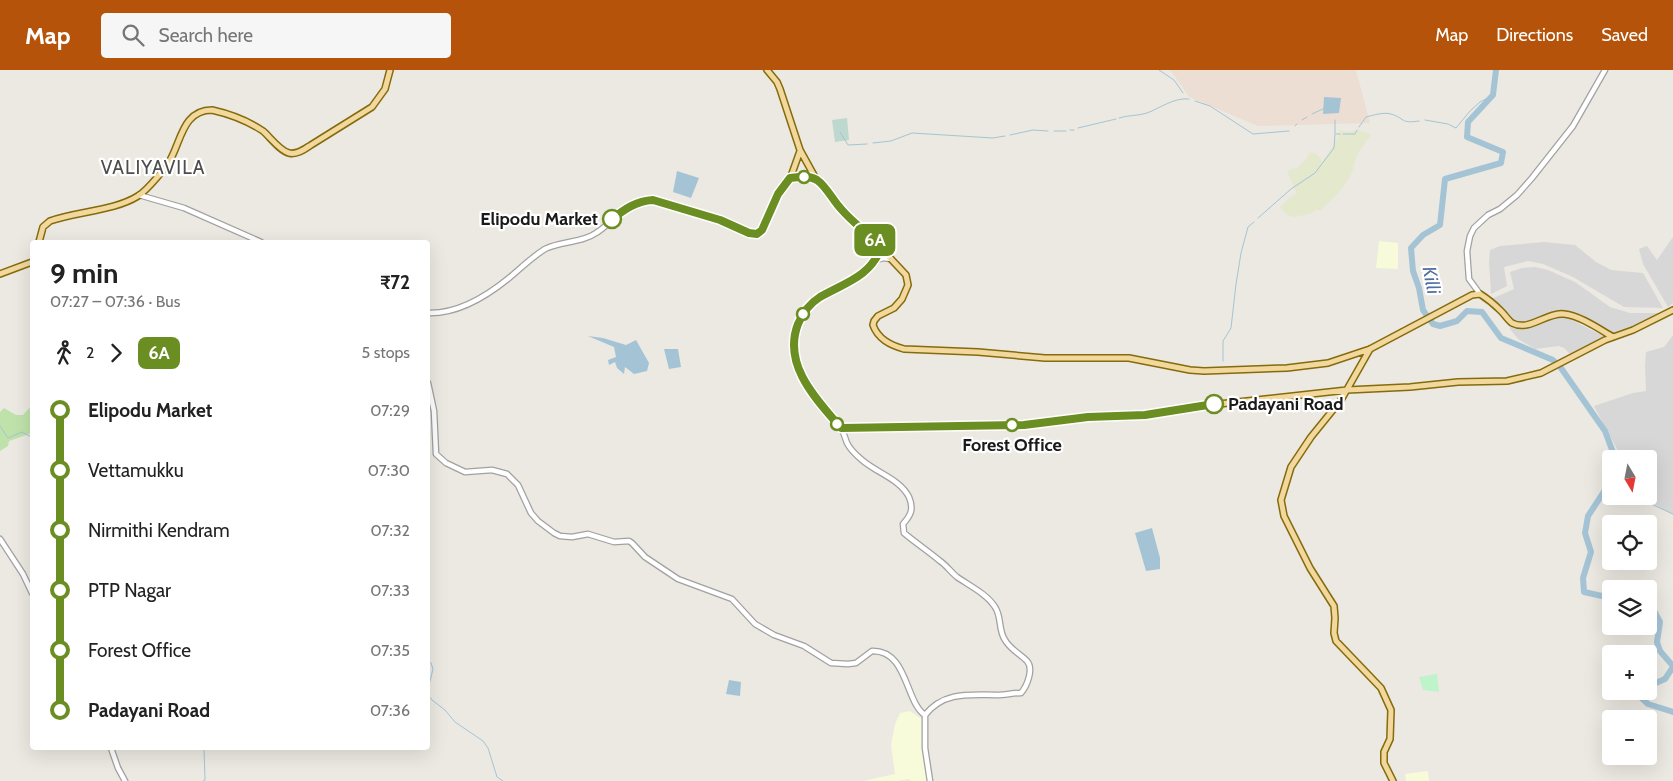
<!DOCTYPE html>
<html lang="en">
<head>
<meta charset="utf-8">
<style>
	:root { --surface:#fff; --page:#f6f6f6; --text:#222; --muted:#767676; --accent:#b45309 }
	body { margin:0; font-family:Cabin,sans-serif; background:var(--page); color:var(--text); height:100vh; display:flex; flex-direction:column; font-size:19px; white-space:nowrap }
	* { box-sizing:border-box; margin:0 }
	p { font-size:16px; color:var(--muted) }
	.icon { flex:none; width:28px; height:28px; fill:none; stroke:currentColor; stroke-width:2; stroke-linecap:round; stroke-linejoin:round }
	.map { position:relative; flex:1; overflow:hidden }
	.side { position:absolute; left:30px; top:170px; width:400px; height:510px; display:flex; flex-direction:column; background:var(--surface); border-radius:5px; box-shadow:0 5px 20px #0002 }
	.side>* { flex:none }
	.badge { padding:0 10px; border-radius:8px; font-size:18px; line-height:32px }
	.needle { width:32px; rotate:170deg }
	.buttons { position:absolute; left:1602px; top:380px; display:grid; gap:10px }
	.buttons a { display:grid; place-items:center; width:55px; height:55px; border-radius:5px; background:var(--surface); box-shadow:0 5px 20px #0002; font-size:25px }
	.map>.badge { position:absolute; translate:-50% -50%; box-shadow:0 0 0 2px #fff }
	.legs { display:flex; align-items:center; gap:8px; height:55px; padding:0 20px; font-size:16px }
	.legs p { margin-inline-start:auto }
	.summary { display:flex; align-items:center; justify-content:space-between; height:85px; padding:0 20px }
	h1 { font-size:28px; font-weight:700; line-height:38px }
	ul { padding:0 20px; list-style:none }
	li { display:flex; align-items:center; gap:18px; height:60px; font-size:19px }
	li i { display:grid; place-items:center; width:8px; height:100%; margin:0 6px; background:currentColor }
	li i::after { content:''; width:12px; height:12px; margin:-6px; border:4px solid; border-radius:50%; background:var(--surface) }
	li p { margin-inline-start:auto }
	li:first-child i { background:linear-gradient(#0000 50%,currentColor 0) }
	li:last-child i { background:linear-gradient(currentColor 50%,#0000 0) }
	header { display:flex; align-items:center; gap:30px; box-sizing:border-box; height:70px; padding:0 25px; background:var(--accent); color:#fff }
	header strong { font-size:24px }
	nav { display:flex; gap:28px; margin-inline-start:auto; font-size:18px }
	.search { width:350px; height:45px; background:var(--page); display:flex; align-items:center; gap:12px; box-sizing:border-box; padding:0 18px; border-radius:5px; color:var(--muted); font-size:19px }
	.map>svg:first-child { display:block }
	.residential { fill:#d8d7d7 }
	.education { fill:#f7fbd9 }
	.military { fill:#edded4 }
	.farmland { fill:#e4e9cd }
	.grass { fill:#bfe2aa }
	.wetland { fill:#bfd8cf }
	.park { fill:#bff3ca }
	.water { fill:#a4c4d6 }
	.lines { fill:none; stroke-linecap:round; stroke-linejoin:round }
	.stream { stroke:#a4c4d6; stroke-width:1 }
	.river { stroke:#a4c4d6; stroke-width:6 }
	.minor-casing { stroke:#a1a1a1; stroke-width:7 }
	.major-casing { stroke:#846b0c; stroke-width:8 }
	.minor { stroke:#fff; stroke-width:4.5 }
	.major { stroke:#f3d89e; stroke-width:5 }
	.line-1-casing { stroke:#fff; stroke-width:11 }
	.line-1 { stroke:#6b8e23; stroke-width:8 }
	.stop-1-dot { fill:#fff; stroke:#6b8e23; stroke-width:2.5 }
	.labels { text-anchor:middle; stroke-width:4.5; stroke-linejoin:round; paint-order:stroke }
	.stop-label { font-size:18px; font-weight:bold; fill:#1a1a1a; stroke:#fff; text-anchor:end }
	.neighbourhood-label { font-size:19px; letter-spacing:1px; fill:#4d4d4d; stroke:#fff }
	.water-label { font-size:19px; font-style:italic; fill:#506fa0; stroke:#fff }
</style>
</head>
<body>
<header>
<strong>Map</strong>
<div class="search"><svg class="icon" aria-label="search" viewBox="0 0 24 24"><circle cx="10" cy="10" r="6"/><path d="M15 15l6 6"/></svg>Search here</div>
<nav><a>Map</a><a>Directions</a><a>Saved</a></nav>
</header>
<div class="map">
<svg width="1673" height="711" viewBox="0 0 1673 711">
	<rect width="100%" height="100%" fill="#ebe9e1"/>
	<path class="residential" d="M1673,167V233L1668,237L1643,194L1639,179L1647,176L1657,190Z
		M1544,172L1575,175L1596,192L1611,200L1643,203L1663,238L1624,237L1573,207L1543,194L1528,191L1504,197L1507,216L1491,224L1489,192L1490,180L1500,176Z
		M1535,197L1548,200L1575,212L1610,237L1630,243H1659L1639,257L1617,265L1597,254L1562,240L1551,242L1524,254L1515,251L1501,242L1489,230L1514,219L1510,202L1522,198Z
		M1560,246L1568,248L1605,267L1570,284L1564,278L1559,276L1535,279L1518,269L1510,259L1511,255L1524,259L1534,257Z
		M1673,265V447V445L1640,426H1649V389H1618L1617,379L1594,336L1633,323L1646,321L1645,296L1646,282L1664,277Z"/>
	<path class="education" d="M1379,171L1398,173V199L1376,198Z
		M910,641L923,650V688L927,711H911L909,709L898,711H863L895,704L891,675L895,654L900,643Z
		M1428,701L1429,711H1406L1405,704Z"/>
	<path class="military" d="M1169,0H1356L1370,53L1258,56L1189,27L1171,1Z"/>
	<path class="farmland" d="M1340,60L1346,62L1360,60L1371,65L1356,86L1352,103L1341,120L1320,141L1317,139L1310,144L1293,147L1286,144L1280,137L1290,127L1297,124L1288,104L1289,100L1296,98L1301,94L1306,89L1310,82L1315,83L1323,91L1337,69Z"/>
	<path class="grass" d="M32,335V363L9,371L8,376L0,381V342L4,338L16,345H23Z"/>
	<path class="wetland" d="M847,48L849,70L835,72L832,50Z"/>
	<path class="park" d="M1437,604L1439,622L1423,620L1419,607Z"/>
	<path class="water" d="M1324,27L1341,28L1339,43L1323,44Z
		M677,101L699,108L691,128L673,122Z
		M588,266L603,268L626,275L636,270L649,293L647,301L634,304L625,297L624,304L617,298L615,292L609,295L608,290L616,287L614,277Z
		M664,279H678L681,297L669,299Z
		M1152,458L1160,488V499L1146,501L1135,463Z
		M729,610L741,612L740,626L726,624Z"/>
	<g class="lines">
		<path class="stream" d="M1159,0L1174,10L1183,23
			M1195,31L1210,36L1253,64L1289,61
			M1312,44L1325,38
			M1119,48C1128,45 1138,46 1147,43C1160,38 1175,27 1189,29
			M1302,50L1307,47
			M1425,50L1448,54L1456,58L1470,41L1480,32L1493,25
			M1295,56L1297,54
			M1359,57L1366,47C1374,45 1383,42 1391,44C1405,48 1400,54 1419,51
			M1078,58L1116,49
			M1070,60H1074
			M1054,61H1066
			M840,62L848,75L867,74
			M1335,63V50
			M1343,64H1355L1357,60
			M1010,65L1033,60L1048,61
			M873,73L891,71L912,63L993,68L1005,66
			M1258,148L1291,119L1315,103L1334,78L1335,64H1340
			M1223,291V271L1231,258L1236,214L1241,183L1248,157L1254,152
			M0,356L8,368L22,362L29,366H32
			M1639,426L1651,434L1673,444
			M428,591L431,593L433,599L428,619
			M428,625L432,630L445,640L455,652L483,671L488,678L497,707L503,711
			M203,711L205,710L204,678"/>
		<path class="river" d="M1496,0L1493,25L1468,52L1467,67L1503,82L1501,93L1445,109L1440,155L1423,165L1411,178L1413,201L1419,218L1423,240L1433,254L1440,256L1457,251L1467,241L1482,242L1501,268L1553,290L1561,298L1605,361L1614,385L1613,389
			M1611,400L1609,414L1588,446L1585,463L1591,482L1583,508L1584,522L1611,528
			M1649,537H1652L1660,552L1657,572L1660,581L1673,596
			M1649,616L1665,609L1673,597
			M1634,621L1648,634L1673,642"/>
		<g class="minor-casing">
			<path id="minor" d="M139,125L184,138L261,172
				M881,178C867,215 832,212 808,236C803,241 800,249 798,255C792,269 794,287 799,300C806,319 819,332 832,347C835,351 839,354 841,358C844,363 845,368 847,373C850,379 856,385 862,390C877,403 900,409 909,427C914,439 911,445 903,454L904,463C916,473 928,481 940,491C946,495 951,502 957,507C970,516 987,524 995,537C1002,547 998,560 1005,570C1010,579 1020,584 1027,591C1034,599 1027,616 1021,623C1013,623 1005,625 997,625C970,625 944,621 925,645
				M877,190L883,188L891,189
				M1480,224L1469,209L1467,181L1470,166L1474,158L1488,145L1500,139L1517,125L1532,108L1573,56L1605,0
				M428,243C458,244 487,226 509,208C521,198 532,187 545,179C560,171 582,173 596,163C612,153 622,137 642,131C657,127 716,148 733,155C741,159 748,165 757,164L762,160L779,124L790,109
				M428,313L434,341L436,384L446,393L465,402L492,400L507,404L518,415L531,443L538,451L554,463L560,466L572,467L588,464L614,472L629,471L632,473L645,487L678,509L732,529L755,554L774,565L804,576L831,593L848,594L856,593L872,581C908,580 905,632 925,645
				M0,469L23,504L32,523
				M925,645V678L930,711
				M111,678L118,698L125,711"/>
		</g>
		<g class="major-casing">
			<path id="major" d="M767,0L777,12L780,19L800,80L816,109L825,118L843,142L874,169L891,189L906,205L908,215L902,229L894,238L878,246L874,251L873,255C878,269 890,275 904,279L978,282L1045,288H1129L1190,300L1204,301L1287,298L1328,293L1370,279L1472,225L1480,224C1488,229 1495,235 1501,241C1505,245 1508,250 1512,253C1530,262 1546,242 1564,244C1581,246 1599,259 1613,267
				M790,109L800,81
				M790,109L807,107L816,109
				M39,172L43,157L50,151C78,141 114,141 138,126C146,121 154,111 160,104C163,101 167,96 169,92C181,73 182,40 212,40C230,44 248,51 263,61C270,67 280,81 289,83C297,85 305,79 311,75L372,37L385,19L390,0
				M0,204L32,192
				M1370,279L1341,330L1311,367L1291,397L1281,430L1284,446L1310,498L1334,536L1335,548L1334,563L1336,571L1381,618L1391,640L1390,669L1384,682V693L1393,711
				M841,358L1024,355L1088,347L1145,345L1219,334L1347,320L1410,317L1458,312L1507,311L1541,303L1605,270L1633,260L1673,240"/>
		</g>
		<use href="#minor" class="minor"/>
		<use href="#major" class="major"/>
	</g>
	<g class="lines">
		<g class="line-1-casing">
			<path id="line-1" d="M612,149C625,139 636,131 653,130L720,150L749,163L757,164L762,160L778,124L790,108C798,107 809,105 817,110C827,117 833,131 842,140C854,154 870,164 881,178C870,207 844,213 820,227C809,234 803,242 798,254C782,295 817,330 841,358L1024,355L1088,347L1145,345L1214,334"/>
		</g>
		<use href="#line-1" class="line-1"/>
	</g>
	<g class="stop-1-dot">
		<circle cx="804" cy="107" r="6"/>
		<circle cx="612" cy="149" r="9"/>
		<circle cx="803" cy="244" r="6"/>
		<circle cx="1214" cy="334" r="9"/>
		<circle cx="837" cy="354" r="6"/>
		<circle cx="1012" cy="355" r="6"/>
	</g>
	<g class="labels">
		<g class="stop-label">
			<text x="598" y="155">Elipodu Market</text>
			<text x="1228" y="340" text-anchor="start">Padayani Road</text>
			<text x="1012" y="381" text-anchor="middle">Forest Office</text>
		</g>
		<g class="neighbourhood-label">
			<text x="153" y="104">VALIYAVILA</text>
		</g>
		<g class="water-label">
			<text transform="translate(1432 210) rotate(79)" y="7">Killi</text>
		</g>
	</g>
</svg>
<div class="buttons">
<a><svg class="needle" viewBox="-14 -14 28 28"><path d="M0-13l5 13h-10z" fill="#e53935"/><path d="M0 13l5-13h-10z" fill="#767676"/></svg></a>
<a><svg class="icon" aria-label="locate" viewBox="0 0 24 24"><circle cx="12" cy="12" r="6"/><path d="M12 2v4M12 18v4M2 12h4M18 12h4"/></svg></a>
<a><svg class="icon" aria-label="layers" viewBox="0 0 24 24"><path d="M12 4l9 5-9 5-9-5zM3 14l9 5 9-5"/></svg></a>
<a>+</a>
<a>−</a>
</div>
<b class="badge" style="left:875px;top:170px;background:#6b8e23;color:#fff">6A</b>
<section class="side">
<div class="summary"><div><h1>9 min</h1><p>07:27 – 07:36 · Bus</p></div><b>₹72</b></div>
<div class="legs"><svg class="icon" aria-label="walk" viewBox="0 0 24 24"><circle cx="13" cy="4" r="2"/><path d="M13 8l-2 6 4 7M11 14l-3 7M7 12l3-4h3l4 4"/></svg>2<svg class="icon" aria-label="forward" viewBox="0 0 24 24"><path d="M9 5l7 7-7 7"/></svg><b class="badge" style="background:#6b8e23;color:#fff">6A</b><p>5 stops</p></div>
<ul>
<li><i style="color:#6b8e23"></i><b>Elipodu Market</b><p>07:29</p></li>
<li><i style="color:#6b8e23"></i><span>Vettamukku</span><p>07:30</p></li>
<li><i style="color:#6b8e23"></i><span>Nirmithi Kendram</span><p>07:32</p></li>
<li><i style="color:#6b8e23"></i><span>PTP Nagar</span><p>07:33</p></li>
<li><i style="color:#6b8e23"></i><span>Forest Office</span><p>07:35</p></li>
<li><i style="color:#6b8e23"></i><b>Padayani Road</b><p>07:36</p></li>
</ul>
</section>
</div>
</body>
</html>
